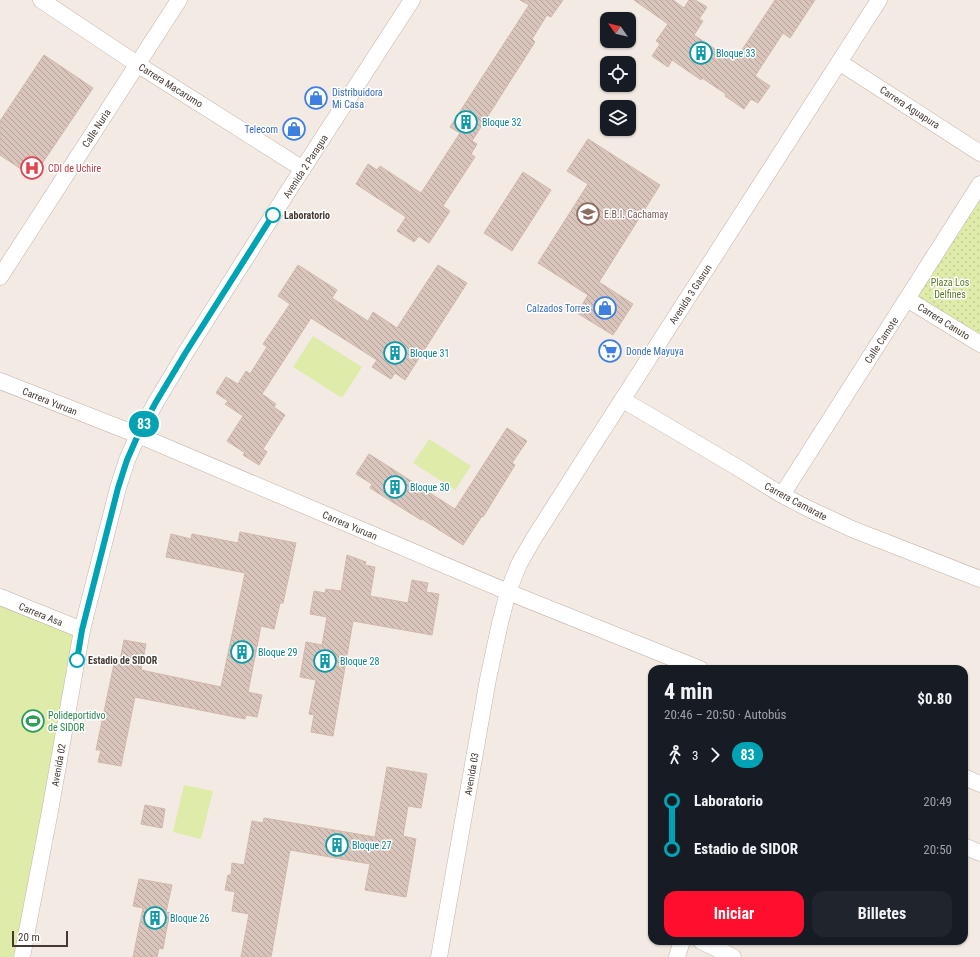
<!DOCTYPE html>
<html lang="es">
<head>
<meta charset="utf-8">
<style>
	:root { --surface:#171b24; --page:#20242c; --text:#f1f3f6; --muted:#9ea1a6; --accent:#ff0f2d }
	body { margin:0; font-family:"Roboto Condensed",sans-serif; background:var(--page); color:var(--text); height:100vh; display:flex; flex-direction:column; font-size:15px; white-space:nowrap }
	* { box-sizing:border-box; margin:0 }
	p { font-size:13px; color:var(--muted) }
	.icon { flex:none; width:22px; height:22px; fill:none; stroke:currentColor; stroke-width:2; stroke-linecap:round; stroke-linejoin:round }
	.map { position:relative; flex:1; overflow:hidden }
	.drawer { position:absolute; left:648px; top:665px; width:320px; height:280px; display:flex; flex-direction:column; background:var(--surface); border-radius:12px; box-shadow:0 1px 3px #0004 }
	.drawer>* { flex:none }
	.badge { padding:0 8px; border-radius:13px; font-size:14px; line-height:26px }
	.needle { width:26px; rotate:304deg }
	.fabs { position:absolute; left:600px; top:12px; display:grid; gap:8px }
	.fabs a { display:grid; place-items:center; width:36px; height:36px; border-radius:8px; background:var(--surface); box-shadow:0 1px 3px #0004; font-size:20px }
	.scale { position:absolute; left:12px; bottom:10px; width:56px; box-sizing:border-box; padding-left:4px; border:2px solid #463933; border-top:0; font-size:11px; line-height:14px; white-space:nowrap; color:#463933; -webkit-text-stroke:3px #fff; paint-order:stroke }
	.map>.badge { position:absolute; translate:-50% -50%; box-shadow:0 0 0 2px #fff }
	.legs { display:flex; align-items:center; gap:6px; height:44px; padding:0 16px; font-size:13px }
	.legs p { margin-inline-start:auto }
	.headline { display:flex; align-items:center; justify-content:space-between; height:68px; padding:0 16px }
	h1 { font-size:22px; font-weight:700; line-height:30px }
	.button { display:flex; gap:8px; margin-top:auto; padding:8px 16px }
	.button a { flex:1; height:46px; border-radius:12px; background:var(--accent); color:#fff; font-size:16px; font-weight:700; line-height:46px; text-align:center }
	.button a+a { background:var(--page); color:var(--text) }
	ul { padding:0 16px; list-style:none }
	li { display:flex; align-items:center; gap:14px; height:48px; font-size:15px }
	li i { display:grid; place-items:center; width:6px; height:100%; margin:0 5px; background:currentColor }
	li i::after { content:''; width:10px; height:10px; margin:-5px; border:3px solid; border-radius:50%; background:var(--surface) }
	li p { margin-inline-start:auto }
	li:first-child i { background:linear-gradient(#0000 50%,currentColor 0) }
	li:last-child i { background:linear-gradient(currentColor 50%,#0000 0) }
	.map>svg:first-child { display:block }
	.park { fill:url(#park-dots) }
	.pitch { fill:#dfeba9 }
	.building { fill:url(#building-back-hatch); stroke:#d1b8ab }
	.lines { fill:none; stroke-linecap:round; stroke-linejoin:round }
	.street-casing { stroke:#c2b2a9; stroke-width:17 }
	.street { stroke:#fff; stroke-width:16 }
	.line-1-casing { stroke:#fff; stroke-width:9 }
	.line-1 { stroke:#00a3b4; stroke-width:6 }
	.stop-1-dot { fill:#fff; stroke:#00a3b4; stroke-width:2 }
	.labels { text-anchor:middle; stroke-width:3; stroke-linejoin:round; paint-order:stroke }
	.culture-label { font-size:10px; fill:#0d838f; stroke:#fff; text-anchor:start }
	.street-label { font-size:10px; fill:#463933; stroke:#fff }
	.shop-label { font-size:10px; fill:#366cbe; stroke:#fff; text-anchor:start }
	.health-label { font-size:10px; fill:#be3a42; stroke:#fff; text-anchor:start }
	.education-label { font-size:10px; fill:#785e54; stroke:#fff; text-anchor:start }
	.stop-label { font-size:10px; font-weight:bold; fill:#463933; stroke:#fff; text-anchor:start }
	.park-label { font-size:10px; fill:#5d7b23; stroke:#fff }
	.leisure-label { font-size:10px; fill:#27864d; stroke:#fff; text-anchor:start }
</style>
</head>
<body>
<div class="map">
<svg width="980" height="957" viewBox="0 0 980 957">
	<defs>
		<pattern id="park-dots" width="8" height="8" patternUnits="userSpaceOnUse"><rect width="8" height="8" fill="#dfeba9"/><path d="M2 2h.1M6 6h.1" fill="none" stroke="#c1ca92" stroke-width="1.8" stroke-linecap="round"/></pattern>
		<pattern id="building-back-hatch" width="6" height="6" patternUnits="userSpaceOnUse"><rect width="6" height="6" fill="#d9c5bb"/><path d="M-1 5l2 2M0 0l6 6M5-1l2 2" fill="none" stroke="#b2a199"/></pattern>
	</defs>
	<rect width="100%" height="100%" fill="#f3eae4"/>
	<path class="park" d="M980,184V344L907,299Z"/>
	<path class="pitch" d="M313,336L362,367L342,398L293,367Z
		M429,439L471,466L455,490L413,463Z
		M0,597L82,630L23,957H0Z
		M184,785L213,791L201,839L173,832Z"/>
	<path class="building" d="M520,0H563L551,17L547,15L532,39L535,42L472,141L477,144L471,154L475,157L443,206L450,211L429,243L419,236L414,242L397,231L406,217L356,184L368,164L377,170L380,166L421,193L460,133L450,127L529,5Z
		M634,0H673L684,8L689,0H695L707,7L699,19L703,21L694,35L734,62L775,0H815L790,38L783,33L755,76L770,86L758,103L751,99L744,109L725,96L726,94L702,78L701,80L672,60L668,67L652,56L660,44L656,41L668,24Z
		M44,55L93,88L33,177L0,155V121Z
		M588,139L660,185L599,282L633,304L613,335L577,313L588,295L538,263L588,184L567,171Z
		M523,172L551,190L512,251L484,233Z
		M298,265L337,290L332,298L368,321L373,312L397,328L438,265L467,283L405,380L395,373L391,379L372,367L377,360L311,318L262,394L276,404L274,407L285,415L263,449L267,452L259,465L243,455L245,453L227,441L243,416L225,404L228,401L216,393L226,377L238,384L246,371L250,374L267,347L263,344L290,304L278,296Z
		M507,428L527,441L512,463L515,465L483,517L482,516L463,545L422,519L421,520L370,488L372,484L356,474L369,454L455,509Z
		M240,532L296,543L283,603H280L274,629L261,626L248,692L262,695L257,717L246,715L245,719L135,697L121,766L98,762L101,750H96L115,659L120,660L124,640L146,644L141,670L221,687L245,573L166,557L171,534L191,539L192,534L238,543Z
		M347,555L366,562L365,565L375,567L370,596L408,603L412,580L428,583L426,592L439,594L432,635L353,621L333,736L311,732L314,715L309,714L316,680L300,677L306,642L322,645L327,617L310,614L314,591L325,593L326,589L341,591Z
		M387,767L427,774L421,808L408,806L403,836L416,839L406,897L365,890L370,864L290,850L271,957H241L249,914L232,911L235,892L225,890L228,875H231L232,863L244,865L252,821L263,823L264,818L375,837Z
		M145,805L165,809L162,828L141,824Z
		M139,879L172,885L166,912L170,913L166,932L163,949L159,948L157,957H133L143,908L133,906Z"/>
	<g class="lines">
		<g class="street-casing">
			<path id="street" d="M41,0L137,64L303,169
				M839,62L980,153
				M0,277L179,0
				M907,299L980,344
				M0,381L138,435L508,592L700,669
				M623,400L735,466L782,495L809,509L852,529L980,579
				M782,495L980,184
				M0,597L82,630
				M964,777L980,784
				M964,846L980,853
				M701,941L733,957
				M22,957L50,811L82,630L118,488L127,460L138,435L156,402L186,352L287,193L412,0
				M439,957L488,679L500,623L508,592L519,564L534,538L590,450L879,0
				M677,957L682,941"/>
		</g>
		<use href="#street" class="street"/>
	</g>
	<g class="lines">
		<g class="line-1-casing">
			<path id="line-1" d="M77,660L82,630L118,488L127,460L138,435L156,402L186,352L273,215"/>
		</g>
		<use href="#line-1" class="line-1"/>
	</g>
	<defs>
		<g id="building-ring" transform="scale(1.15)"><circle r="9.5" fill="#fff" stroke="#0f9aa8" stroke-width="1.5"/><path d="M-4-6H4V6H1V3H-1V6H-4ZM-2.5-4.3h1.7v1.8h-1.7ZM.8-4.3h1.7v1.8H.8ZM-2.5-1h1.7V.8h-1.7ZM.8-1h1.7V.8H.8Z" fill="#0f9aa8"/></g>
		<g id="shop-ring" transform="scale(1.15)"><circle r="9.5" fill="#fff" stroke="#3f7fe0" stroke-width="1.5"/><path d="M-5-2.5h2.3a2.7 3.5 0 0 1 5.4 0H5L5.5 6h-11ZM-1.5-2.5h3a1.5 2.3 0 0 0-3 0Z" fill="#3f7fe0"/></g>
		<g id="hospital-ring" transform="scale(1.15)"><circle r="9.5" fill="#fff" stroke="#e0444e" stroke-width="1.5"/><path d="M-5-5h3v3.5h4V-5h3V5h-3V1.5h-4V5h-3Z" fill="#e0444e"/></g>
		<g id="school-ring" transform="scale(1.15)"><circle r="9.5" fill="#fff" stroke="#8d6e63" stroke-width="1.5"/><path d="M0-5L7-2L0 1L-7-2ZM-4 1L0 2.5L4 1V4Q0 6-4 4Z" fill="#8d6e63"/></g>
		<g id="supermarket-ring" transform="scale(1.15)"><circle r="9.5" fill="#fff" stroke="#3f7fe0" stroke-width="1.5"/><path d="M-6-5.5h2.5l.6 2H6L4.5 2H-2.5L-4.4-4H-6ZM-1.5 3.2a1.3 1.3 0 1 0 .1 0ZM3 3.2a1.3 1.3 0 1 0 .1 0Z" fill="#3f7fe0"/></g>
		<g id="stadium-ring" transform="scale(1.15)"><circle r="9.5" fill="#fff" stroke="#2e9e5b" stroke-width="1.5"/><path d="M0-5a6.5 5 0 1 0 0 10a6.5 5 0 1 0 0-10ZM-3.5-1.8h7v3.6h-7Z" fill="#2e9e5b"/></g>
	</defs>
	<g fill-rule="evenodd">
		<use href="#building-ring" x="701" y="53"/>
		<use href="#shop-ring" x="316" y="98"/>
		<use href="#building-ring" x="466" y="122"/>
		<use href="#shop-ring" x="294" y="129"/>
		<use href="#hospital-ring" x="32" y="168"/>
		<use href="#school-ring" x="588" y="214"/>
		<use href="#shop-ring" x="605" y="308"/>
		<use href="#supermarket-ring" x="610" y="351"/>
		<use href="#building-ring" x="395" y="353"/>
		<use href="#building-ring" x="395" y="487"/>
		<use href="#building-ring" x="242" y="652"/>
		<use href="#building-ring" x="325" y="661"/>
		<use href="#stadium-ring" x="33" y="721"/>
		<use href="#building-ring" x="337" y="845"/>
		<use href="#building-ring" x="155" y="918"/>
	</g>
	<g class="stop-1-dot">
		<circle cx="273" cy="215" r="7"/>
		<circle cx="77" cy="660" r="7"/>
	</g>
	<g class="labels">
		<g class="culture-label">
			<text x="716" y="57">Bloque 33</text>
			<text x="482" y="126">Bloque 32</text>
			<text x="410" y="357">Bloque 31</text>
			<text x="410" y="491">Bloque 30</text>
			<text x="258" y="656">Bloque 29</text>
			<text x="340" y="665">Bloque 28</text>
			<text x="352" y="849">Bloque 27</text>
			<text x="170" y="922">Bloque 26</text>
		</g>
		<g class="street-label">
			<text transform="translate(171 85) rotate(32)" y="4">Carrera Macarumo</text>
			<text transform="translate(910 107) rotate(33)" y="4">Carrera Aguapura</text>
			<text transform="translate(96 128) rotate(-57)" y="4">Calle Nuria</text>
			<text transform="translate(305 166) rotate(-57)" y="4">Avenida 2 Paragua</text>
			<text transform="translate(690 294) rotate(-57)" y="4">Avenida 3 Gasrun</text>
			<text transform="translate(944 321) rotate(32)" y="4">Carrera Canuto</text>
			<text transform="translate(881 340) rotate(-57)" y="4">Calle Camote</text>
			<text transform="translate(50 401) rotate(22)" y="4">Carrera Yuruan</text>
			<text transform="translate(796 501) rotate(28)" y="4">Carrera Camarate</text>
			<text transform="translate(350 525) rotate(23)" y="4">Carrera Yuruan</text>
			<text transform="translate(41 614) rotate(22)" y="4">Carrera Asa</text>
			<text transform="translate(58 765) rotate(-80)" y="4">Avenida 02</text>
			<text transform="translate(471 774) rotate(-80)" y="4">Avenida 03</text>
		</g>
		<g class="shop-label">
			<text x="332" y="96">Distribuidora<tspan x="332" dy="12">Mi Casa</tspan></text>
			<text x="278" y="133" text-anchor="end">Telecom</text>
			<text x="590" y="312" text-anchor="end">Calzados Torres</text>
			<text x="626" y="355">Donde Mayuya</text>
		</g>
		<g class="health-label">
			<text x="48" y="172">CDI de Uchire</text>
		</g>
		<g class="education-label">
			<text x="604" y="218">E.B.I. Cachamay</text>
		</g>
		<g class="stop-label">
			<text x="284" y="219">Laboratorio</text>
			<text x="88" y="664">Estadio de SIDOR</text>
		</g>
		<g class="park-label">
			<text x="950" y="286">Plaza Los<tspan x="950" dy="12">Delfines</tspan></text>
		</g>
		<g class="leisure-label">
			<text x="48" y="719">Polideportidvo<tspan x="48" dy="12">de SIDOR</tspan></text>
		</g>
	</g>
</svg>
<div class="fabs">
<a><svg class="needle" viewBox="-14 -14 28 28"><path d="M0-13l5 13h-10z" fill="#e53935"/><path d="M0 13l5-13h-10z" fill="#9ea1a6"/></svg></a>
<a><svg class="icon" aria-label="locate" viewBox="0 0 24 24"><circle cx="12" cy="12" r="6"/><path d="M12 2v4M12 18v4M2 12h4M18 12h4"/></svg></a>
<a><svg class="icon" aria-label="layers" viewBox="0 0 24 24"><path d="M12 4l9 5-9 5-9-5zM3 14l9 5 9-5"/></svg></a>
</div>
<div class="scale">20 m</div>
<b class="badge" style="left:144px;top:424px;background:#00a3b4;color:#fff">83</b>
<section class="drawer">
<div class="headline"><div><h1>4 min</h1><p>20:46 – 20:50 · Autobús</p></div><b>$0.80</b></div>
<div class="legs"><svg class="icon" aria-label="walk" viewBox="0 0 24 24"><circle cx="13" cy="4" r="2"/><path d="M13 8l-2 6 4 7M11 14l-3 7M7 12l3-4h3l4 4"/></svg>3<svg class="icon" aria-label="forward" viewBox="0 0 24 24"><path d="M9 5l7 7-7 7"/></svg><b class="badge" style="background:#00a3b4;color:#fff">83</b></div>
<ul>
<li><i style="color:#00a3b4"></i><b>Laboratorio</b><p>20:49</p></li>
<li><i style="color:#00a3b4"></i><b>Estadio de SIDOR</b><p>20:50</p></li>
</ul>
<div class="button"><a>Iniciar</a><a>Billetes</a></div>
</section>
</div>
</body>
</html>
